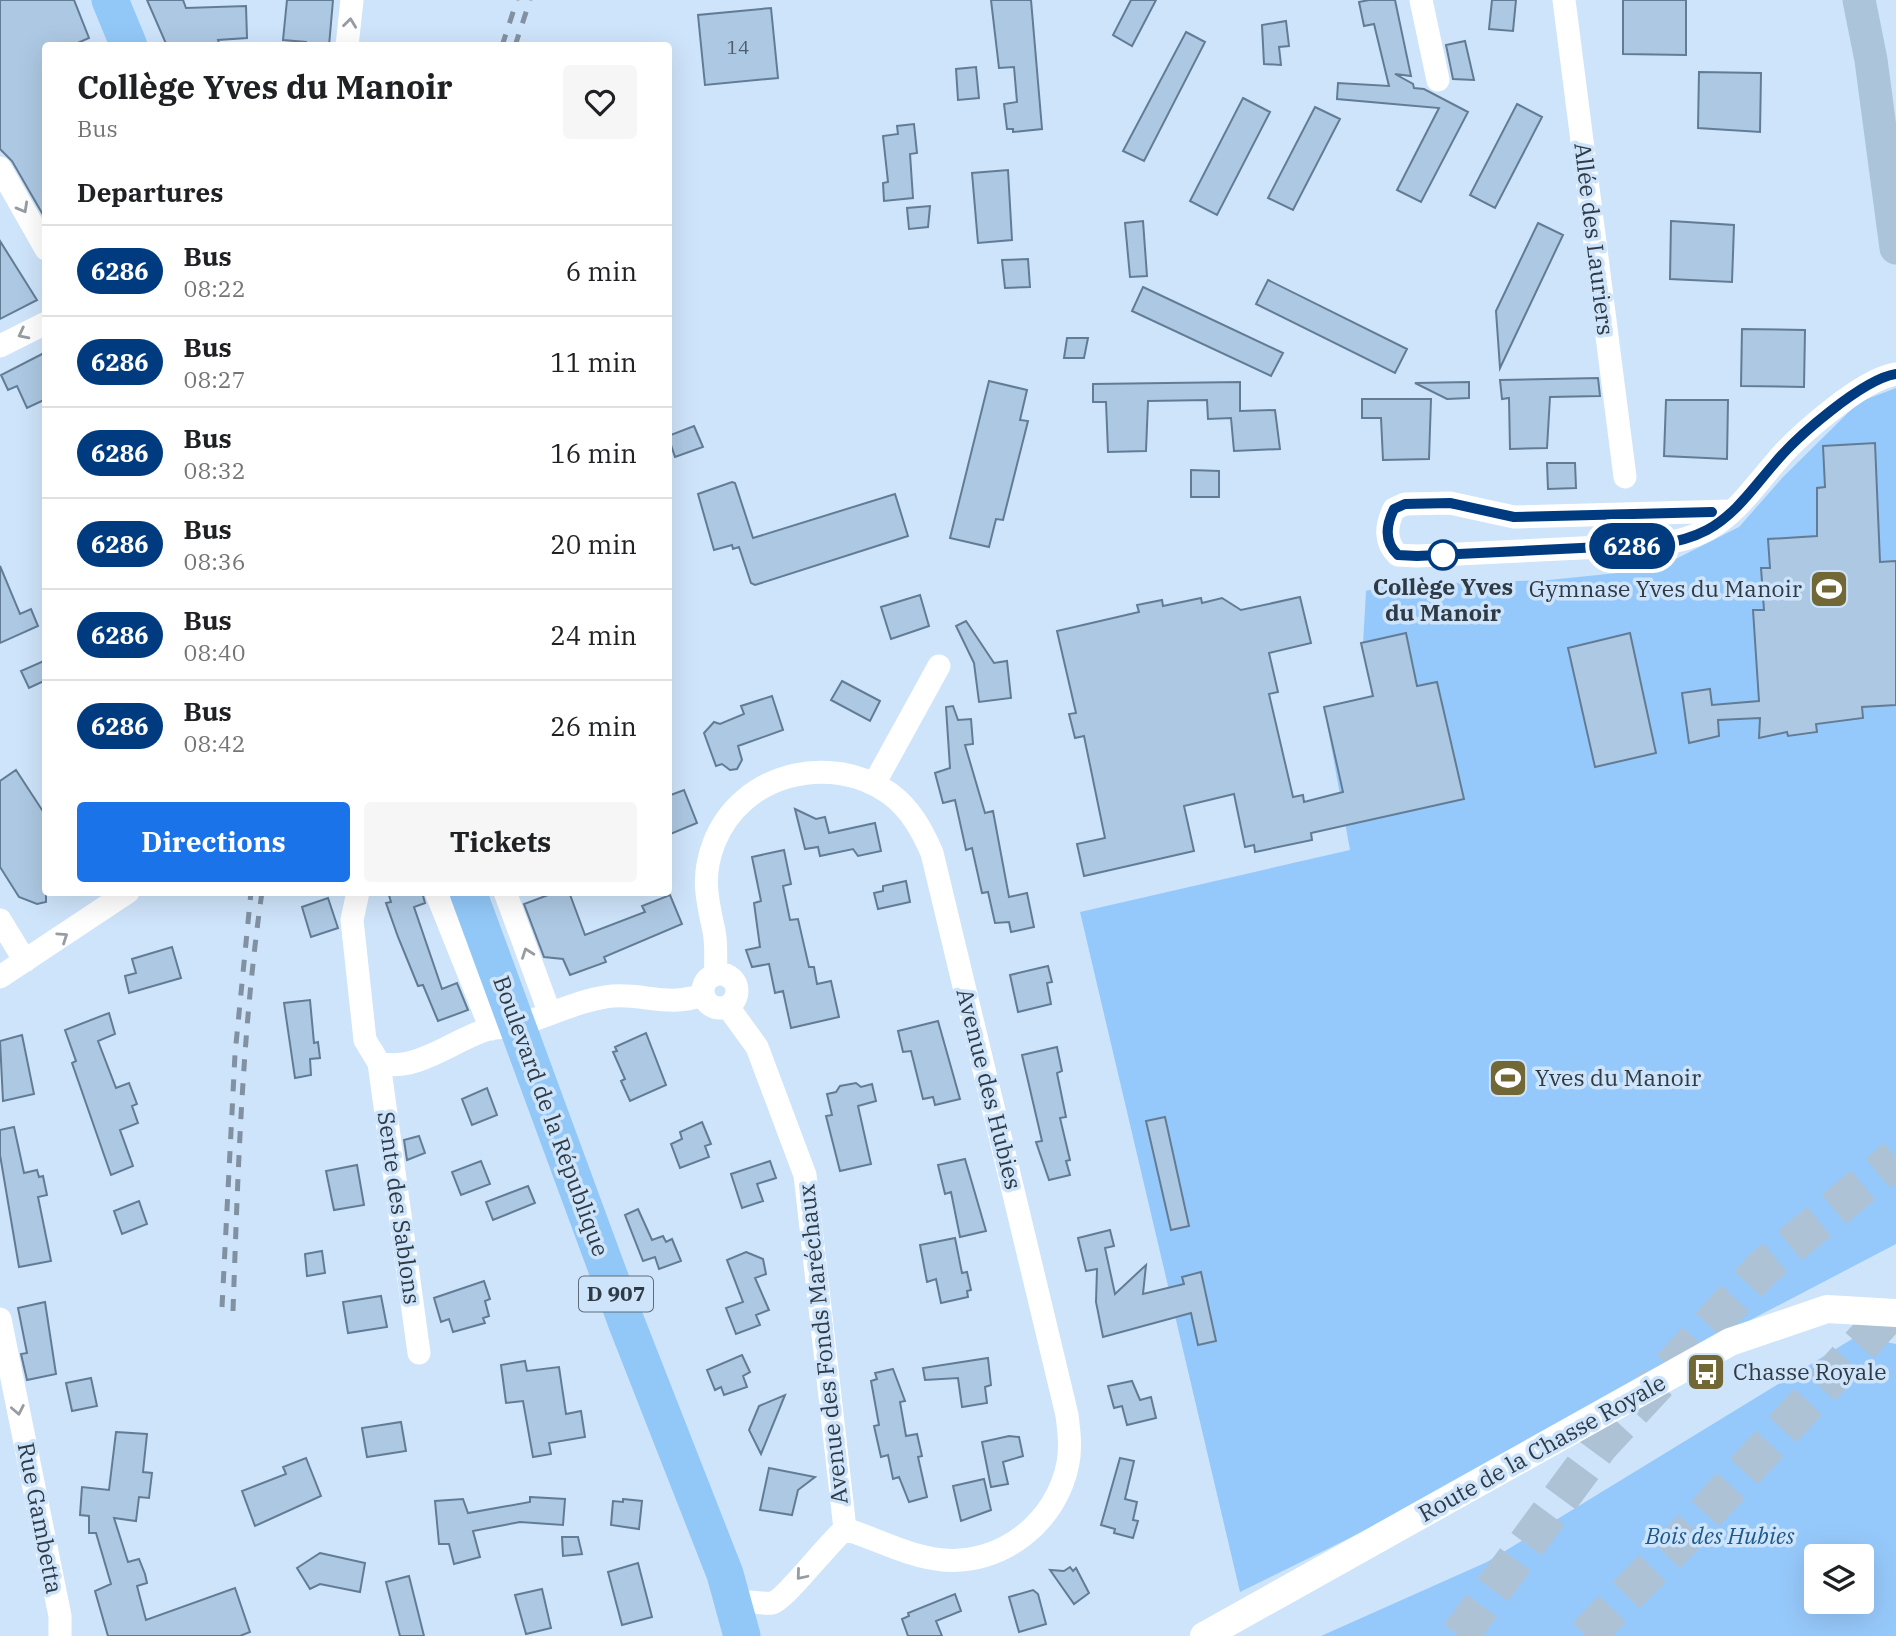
<!DOCTYPE html>
<html lang="en">
<head>
<meta charset="utf-8">
<style>
	:root { --surface:#fff; --page:#f6f6f6; --text:#202124; --muted:#757577; --line:#e0e0e0; --accent:#1a73e8 }
	body { margin:0; font-family:"IBM Plex Serif",serif; background:var(--page); color:var(--text); height:100vh; display:flex; flex-direction:column; font-size:26px; white-space:nowrap }
	* { box-sizing:border-box; margin:0 }
	p { font-size:23px; color:var(--muted) }
	.icon { flex:none; width:38px; height:38px; fill:none; stroke:currentColor; stroke-width:2; stroke-linecap:round; stroke-linejoin:round }
	.map { position:relative; flex:1; overflow:hidden }
	.side { position:absolute; left:42px; top:42px; width:630px; height:854px; display:flex; flex-direction:column; background:var(--surface); border-radius:7px; box-shadow:0 7px 28px #0002 }
	.side>* { flex:none }
	.badge { padding:0 14px; border-radius:23px; font-size:24px; line-height:46px }
	.tools { position:absolute; left:1804px; top:1544px; display:grid; gap:14px }
	.tools a { display:grid; place-items:center; width:70px; height:70px; border-radius:7px; background:var(--surface); box-shadow:0 7px 28px #0002; font-size:35px }
	.map>.badge { position:absolute; translate:-50% -50%; box-shadow:0 0 0 4px #fff }
	h2 { padding:0 35px; font-size:26px; line-height:63px }
	.round { display:grid; place-items:center; flex:none; width:74px; height:74px; border-radius:7px; background:var(--page) }
	.head { display:flex; align-items:center; justify-content:space-between; height:119px; padding:0 35px }
	h1 { font-size:33px; font-weight:700; line-height:52px }
	.cta { display:flex; gap:14px; margin-top:auto; padding:14px 35px }
	.cta a { flex:1; height:80px; border-radius:7px; background:var(--accent); color:#fff; font-size:28px; font-weight:700; line-height:80px; text-align:center }
	.cta a+a { background:var(--page); color:var(--text) }
	ul { padding:0; list-style:none }
	li { display:flex; align-items:center; gap:21px; height:91px; padding:0 35px; border-top:2px solid var(--line) }
	li div { flex:1 }
	li b { display:block; font-size:26px }
	li em { font-style:normal }
	li .badge { min-width:77px; font-weight:700; text-align:center }
	.map>svg:first-child { display:block }
	.green { fill:#96c9fb; fill-rule:evenodd }
	.building { fill:#adc8e3; stroke:#637c95; stroke-width:2 }
	.lines { fill:none; stroke-linecap:round; stroke-linejoin:round }
	.motorway-tunnel { stroke:#aec2d6; stroke-width:38; stroke-dasharray:38 19; stroke-linecap:butt }
	.minor { stroke:#fff; stroke-width:23 }
	.tertiary { stroke:#fff; stroke-width:28 }
	.secondary { stroke:#abc4d9; stroke-width:33 }
	.primary { stroke:#92c8f8; stroke-width:37 }
	.rail { stroke:#8191a1; stroke-width:5; stroke-dasharray:12 12; stroke-linecap:butt }
	.oneway { stroke:#979ca2 }
	.line-casing { stroke:#fff; stroke-width:16 }
	.line { stroke:#003b80; stroke-width:10 }
	.stop-dot { fill:#fff; stroke:#003b80; stroke-width:3.5 }
	.labels { text-anchor:middle; stroke-width:7; stroke-linejoin:round; paint-order:stroke }
	.number-label { font-size:19px; fill:#4e5e6c }
	.shield { fill:#cee4fa; stroke:#5f6d7b; stroke-width:2 }
	.shield-label { font-size:21px; font-weight:bold; fill:#2f3a44 }
	.street-label { font-size:23px; fill:#2f3a44; stroke:#cee4fa }
	.stop-label { font-size:23px; font-weight:bold; fill:#2f3a44; stroke:#cee4fa }
	.poi-label { font-size:23px; fill:#2f3a44; stroke:#cee4fa; text-anchor:start }
	.park-label { font-size:23px; font-style:italic; fill:#1d598c; stroke:#cee4fa }
</style>
</head>
<body>
<div class="map">
<svg width="1896" height="1636" viewBox="0 0 1896 1636">
	<rect width="100%" height="100%" fill="#cee4fa"/>
	<path class="green" d="M1896,388V1244L1695,1349L1439,1494L1240,1592L1080,912L1350,850L1324,707L1372,696L1363,644L1366,591L1386,585L1549,580L1656,569L1739,527L1783,477L1859,402Z
		M1857,1336L1896,1344V1636H1321L1487,1562ZM1816,1556H1862V1601H1816Z"/>
	<path class="building" d="M0,0H74L89,38L71,46H46V220L12,161L0,149Z
		M147,0H183L186,8L246,6L247,38L218,40L220,46H167Z
		M287,0H333L329,46H306V42L283,40Z
		M991,0H1031L1042,129L1013,132V129H1007L1004,104L1017,102L1014,67L999,68Z
		M1131,0H1156L1132,46L1113,35Z
		M1369,0H1395L1411,76L1395,74L1413,84L1414,88L1424,89L1468,112L1421,202L1397,190L1439,108L1337,99L1338,83L1389,86L1374,24L1364,26L1359,2Z
		M1492,0H1516L1513,31L1489,29Z
		M1623,0H1686V55L1623,54Z
		M771,8L778,78L705,85L698,15Z
		M1286,21L1289,46L1279,47L1281,65L1264,64L1262,25Z
		M1186,32L1205,42L1144,161L1123,151Z
		M1465,41L1474,80L1453,79L1446,45Z
		M976,67L979,98L958,100L956,69Z
		M1699,72L1761,73L1760,132L1698,128Z
		M1243,98L1270,112L1217,215L1190,201Z
		M1517,104L1542,117L1495,208L1470,195Z
		M1315,107L1340,119L1293,210L1268,198Z
		M914,124L917,153L910,154L913,198L884,201L883,183L888,182L883,136L898,134L897,126Z
		M1008,170L1012,240L978,243L972,173Z
		M930,206L928,227L909,229L907,208Z
		M1143,221L1147,276L1130,277L1125,223Z
		M1671,221L1734,225L1732,282L1670,279Z
		M1538,223L1563,235L1500,368L1496,311Z
		M0,241L37,300L0,319Z
		M1028,259L1030,287L1005,288L1002,260Z
		M1268,280L1407,349L1395,373L1256,304Z
		M1143,287L1283,353L1271,376L1132,311Z
		M1742,329L1805,330L1804,387L1741,386Z
		M1067,338H1088L1084,358H1064Z
		M46,352V399L27,408L17,386L8,390L1,375Z
		M1598,378L1600,396L1550,397L1547,448L1510,449L1509,398L1502,399L1500,380Z
		M989,381L1027,390L1020,420L1028,421L1003,520L996,519L989,547L950,538Z
		M1240,382V411L1275,410L1280,449L1234,451L1231,418L1208,419L1207,400L1148,401L1146,451L1108,452L1106,402H1093V384Z
		M1469,382V398L1447,399L1415,383Z
		M1362,399H1431L1429,459L1383,460L1381,418H1362Z
		M1666,400H1728L1727,459L1664,456Z
		M694,426L703,447L675,457L668,436Z
		M1875,443L1880,562L1896,561V705L1862,707L1863,718L1816,724L1817,732L1788,736L1787,732L1759,738L1760,718L1718,720L1719,736L1689,743L1682,693L1710,689L1712,705L1759,701L1753,610H1764L1761,568H1770L1768,539L1817,536V488L1825,487L1823,446Z
		M1547,463H1575L1576,488L1548,489Z
		M1191,470L1219,471V497H1191Z
		M732,482L735,483L753,538L895,494L908,536L755,585L751,583L739,547L733,549L732,545L714,550L698,494Z
		M0,566L20,614L31,609L38,626L0,643Z
		M920,595L929,626L891,639L881,607Z
		M1300,597L1311,643L1269,653L1278,692L1269,694L1293,797L1303,795L1304,802L1343,792L1324,707L1373,696L1361,643L1406,633L1417,686L1437,682L1464,799L1311,833L1312,840L1255,852L1254,845L1245,847L1234,794L1184,806L1194,851L1084,876L1077,844L1105,838L1084,736L1075,738L1069,714L1076,713L1057,631L1139,612L1137,605L1162,600L1163,606L1201,598L1202,603L1222,598L1241,610Z
		M966,621L994,663L1007,661L1011,698L979,702L974,663L956,626Z
		M1630,633L1656,753L1595,767L1568,648Z
		M46,660V680L29,688L21,671Z
		M842,681L880,701L870,721L831,700Z
		M772,696L783,730L738,746L742,760L737,769L730,770L722,764L716,766L704,733L714,722L720,724L744,714L741,706Z
		M953,706L958,720L971,719L973,744L965,745L985,813L993,811L1009,897L1027,893L1034,927L1011,932L1009,922L995,923L988,892L982,893L972,848L966,850L955,800L943,803L935,773L950,768L946,707Z
		M16,770L46,816V902L37,904L19,897L0,867V781Z
		M684,790L697,823L668,835V796Z
		M795,809L816,819L825,817L829,833L875,823L881,851L858,856L853,849L820,856L818,847L805,849Z
		M784,850L791,884L783,886L790,920L798,919L809,967H814L817,984L831,981L839,1017L791,1028L783,991L775,993L769,964L752,967L746,950L760,947L754,903L761,901L752,857Z
		M906,881L910,902L878,909L874,893L883,891V886Z
		M388,892H422L425,903L414,907L442,989L457,983L468,1010L438,1021L423,985L418,986L398,937L386,903L391,902Z
		M556,892H569L585,935L645,912L642,906L670,895L682,924L604,957L606,962L570,975L563,959L544,957L524,904Z
		M328,898L338,928L311,937L302,907Z
		M172,947L181,978L129,993L125,976L136,973L132,959Z
		M1048,966L1052,982L1047,983L1051,1004L1018,1012L1010,975Z
		M310,1000L314,1043L318,1042L320,1058L310,1059L311,1075L295,1078L284,1003Z
		M109,1013L115,1034L98,1041L116,1088L129,1083L137,1104L132,1106L138,1123L120,1130L133,1166L111,1175L72,1063L76,1061L65,1030Z
		M938,1021L960,1099L935,1105L933,1097L923,1099L911,1051L903,1052L898,1031Z
		M646,1033L666,1085L630,1101L621,1081L625,1079L613,1052L617,1051L615,1047Z
		M22,1035L34,1094L3,1101L0,1041Z
		M1057,1047L1062,1071L1057,1073L1066,1117L1060,1118L1070,1160L1066,1161L1070,1175L1049,1180L1036,1142L1042,1141L1022,1055Z
		M856,1083L861,1087L872,1084L876,1101L858,1106L871,1164L840,1171L826,1116L832,1115L827,1094L836,1092L840,1086Z
		M487,1088L497,1115L472,1125L462,1099Z
		M1165,1117L1189,1226L1171,1230L1146,1121Z
		M702,1122L711,1144L705,1146L709,1157L680,1168L671,1144L682,1139L680,1132Z
		M14,1127L24,1173L37,1170L39,1177L43,1176L47,1195L38,1197L51,1261L19,1267L0,1155V1130Z
		M419,1136L425,1153L407,1160L404,1140Z
		M965,1159L986,1231L960,1237L951,1192L945,1194L938,1165Z
		M481,1161L490,1184L461,1195L452,1172Z
		M770,1161L776,1178L757,1184L763,1201L742,1208L731,1174Z
		M357,1165L364,1205L334,1210L326,1171Z
		M528,1186L535,1203L493,1220L486,1202Z
		M139,1201L147,1224L122,1234L114,1211Z
		M638,1209L652,1240L663,1236L666,1242L672,1239L681,1261L659,1269L655,1257L643,1261L625,1215Z
		M1110,1230L1114,1246L1105,1248L1115,1294L1146,1265L1143,1294L1184,1284L1182,1277L1201,1272L1216,1341L1198,1345L1191,1313L1103,1337L1096,1302L1097,1269L1086,1271L1078,1238Z
		M955,1238L962,1273L967,1272L971,1290L967,1291L968,1297L941,1303L936,1279L927,1282L920,1245Z
		M322,1251L325,1273L307,1276L305,1254Z
		M746,1252L763,1259L766,1274L755,1278L769,1310L756,1315L760,1325L736,1334L726,1308L743,1302L727,1260Z
		M484,1281L490,1299L485,1301L489,1316L483,1318L485,1323L453,1332L449,1319L441,1322L434,1298Z
		M381,1296L387,1327L348,1333L343,1302Z
		M45,1302L56,1374L27,1380L21,1354L27,1353L18,1308Z
		M742,1355L750,1372L743,1376L747,1387L724,1395L721,1387L715,1390L707,1370Z
		M988,1358L991,1385L985,1387L987,1403L962,1407L958,1378L925,1380L923,1368Z
		M525,1361L527,1371L559,1367L566,1414L581,1411L585,1437L549,1443L551,1454L533,1457L523,1401L506,1403L501,1365Z
		M893,1369L905,1401L900,1402L906,1436L917,1434L922,1456L918,1457L927,1497L909,1502L899,1477L893,1479L888,1455L881,1457L874,1426L879,1425L871,1381L877,1379L875,1373Z
		M91,1378L97,1406L72,1411L66,1383Z
		M1132,1381L1140,1400L1151,1397L1156,1418L1127,1425L1122,1406L1114,1408L1108,1386Z
		M785,1395L761,1454L749,1430L759,1406Z
		M401,1422L406,1451L367,1457L362,1428Z
		M116,1432L147,1434L143,1472L152,1473L149,1498L139,1497L136,1521L114,1518L128,1562L139,1559L145,1574L147,1583L137,1586L146,1620L235,1588L250,1632L240,1636H108L95,1591L111,1584L96,1533H89V1516L80,1515L82,1487L109,1490Z
		M1009,1436L1019,1437L1023,1456L1003,1462L1008,1484L991,1487L982,1442Z
		M306,1458L321,1496L255,1526L242,1491L286,1474L283,1467Z
		M1120,1458L1134,1461L1125,1499L1137,1502L1133,1520L1138,1521L1133,1538L1114,1533L1115,1529L1101,1525Z
		M769,1468L815,1477L798,1490L792,1515L760,1510Z
		M984,1479L991,1510L961,1521L953,1486Z
		M530,1497L565,1499L563,1525L520,1522L473,1531L480,1557L454,1564L449,1544H439L435,1501L463,1499L468,1513L530,1502Z
		M623,1499L642,1501L639,1529L611,1525L613,1501L623,1502Z
		M562,1537H578L582,1554L563,1556Z
		M320,1553L365,1563L360,1592L320,1584L310,1589L297,1568Z
		M638,1563L652,1617L622,1625L608,1572Z
		M1070,1567L1073,1571L1076,1568L1089,1593L1074,1604L1050,1570L1064,1571Z
		M409,1576L424,1636H400L386,1582Z
		M542,1589L551,1628L526,1634L515,1595Z
		M1033,1590L1038,1594L1046,1624L1019,1632L1009,1597Z
		M955,1594L961,1611L936,1621L942,1636H908L902,1619L909,1616L908,1613Z"/>
	<g class="lines">
		<path class="motorway-tunnel" d="M1459,1636L1599,1446L1763,1268L1896,1158
			M1586,1636L1680,1541L1896,1306"/>
		<path class="minor" d="M1421,0L1438,80
			M1564,0L1625,477
			M347,46L352,0
			M0,168L46,249
			M0,346L46,323
			M1731,511L1514,517L1450,503L1405,504L1394,509C1386,525 1384,542 1398,555L1417,556C1472,553 1527,551 1581,548C1622,546 1669,550 1707,530C1735,515 1753,488 1774,464C1796,437 1862,379 1896,374
			M874,784L939,666
			M358,892L352,920L365,1040L379,1063C416,1073 454,1039 489,1029C500,1027 511,1027 521,1024C551,1015 581,999 613,996C647,994 667,1007 703,995
			M436,892L491,1029
			M505,892L550,1014
			M0,920L25,961
			M703 991a17 17 0 1 1 34 0a17 17 0 1 1-34 0Z
			M716,974C715,960 717,945 714,931C707,898 701,877 714,843C741,773 830,752 889,793C910,808 922,830 932,853L1067,1415C1069,1431 1071,1447 1068,1463C1057,1522 1002,1565 943,1560C909,1557 877,1539 845,1529
			M0,977L128,892
			M728,1007L757,1047L805,1175L845,1529
			M379,1063L419,1353
			M0,1319L60,1616V1636
			M750,1602C756,1602 765,1604 772,1603C785,1600 828,1543 845,1529"/>
		<path class="tertiary" d="M1204,1636L1730,1342L1827,1309L1896,1313"/>
		<path class="secondary" d="M1859,0L1871,60L1896,248"/>
		<path class="primary" d="M110,0L129,46
			M468,892L627,1324L725,1574L742,1636"/>
		<path class="rail" d="M502,46L517,0
			M515,46L530,0
			M222,1307L235,1054L251,892
			M233,1311C238,1171 242,1031 262,892"/>
	</g>
	<defs><path id="oneway-chevron" d="M-2-3.5L2.5 0L-2 3.5" fill="none" stroke-width="1.6" stroke-linecap="round" stroke-linejoin="round" transform="scale(1.75)"/></defs>
	<g class="oneway">
		<use href="#oneway-chevron" transform="translate(350 23) rotate(-83)"/>
		<use href="#oneway-chevron" transform="translate(23 208) rotate(61)"/>
		<use href="#oneway-chevron" transform="translate(23 334) rotate(153)"/>
		<use href="#oneway-chevron" transform="translate(63 937) rotate(-34)"/>
		<use href="#oneway-chevron" transform="translate(527 953) rotate(-110)"/>
		<use href="#oneway-chevron" transform="translate(18 1410) rotate(79)"/>
		<use href="#oneway-chevron" transform="translate(801 1575) rotate(130)"/>
	</g>
	<g class="lines">
		<g class="line-casing">
			<path id="line" d="M1712,512L1514,517L1450,503L1405,504L1394,509C1386,525 1384,542 1398,555L1417,556C1472,553 1527,551 1581,548C1622,546 1669,550 1707,530C1735,515 1753,488 1774,464C1796,437 1863,379 1896,374"/>
		</g>
		<use href="#line" class="line"/>
	</g>
	<defs>
		<g id="stadium-square" transform="scale(2.0125)"><rect x="-9" y="-9" width="18" height="18" rx="4" fill="#726835" stroke="#cee4fa"/><path d="M0-5a6.5 5 0 1 0 0 10a6.5 5 0 1 0 0-10ZM-3.5-1.8h7v3.6h-7Z" fill="#fff"/></g>
		<g id="bus-square" transform="scale(2.0125)"><rect x="-9" y="-9" width="18" height="18" rx="4" fill="#726835" stroke="#cee4fa"/><path d="M-5-6H5V4H4V6H2V4H-2V6H-4V4H-5ZM-3.5-4V0h7V-4ZM-3.5 1.2v1.5H-2V1.2ZM2 1.2v1.5H3.5V1.2Z" fill="#fff"/></g>
	</defs>
	<g fill-rule="evenodd">
		<use href="#stadium-square" x="1829" y="589"/>
		<use href="#stadium-square" x="1508" y="1078"/>
		<use href="#bus-square" x="1706" y="1372"/>
	</g>
	<circle class="stop-dot" cx="1443" cy="555" r="14"/>
	<g class="labels">
		<g class="number-label">
			<text x="738" y="54">14</text>
		</g>
		<rect class="shield" x="579" y="1276.5" width="74" height="35" rx="5"/>
		<g class="shield-label">
			<text x="616" y="1301">D 907</text>
		</g>
		<g class="street-label">
			<text transform="translate(1594 239) rotate(83)" y="8">Allée des Lauriers</text>
			<text transform="translate(989 1089) rotate(76)" y="8">Avenue des Hubies</text>
			<text transform="translate(551 1116) rotate(70)" y="8">Boulevard de la République</text>
			<text transform="translate(399 1208) rotate(82)" y="8">Sente des Sablons</text>
			<text transform="translate(823 1344) rotate(-96)" y="8">Avenue des Fonds Maréchaux</text>
			<text transform="translate(1542 1448) rotate(-29)" y="8">Route de la Chasse Royale</text>
			<text transform="translate(40 1518) rotate(79)" y="8">Rue Gambetta</text>
		</g>
		<g class="stop-label">
			<text x="1443" y="595">Collège Yves<tspan x="1443" dy="26">du Manoir</tspan></text>
		</g>
		<g class="poi-label">
			<text x="1802" y="597" text-anchor="end">Gymnase Yves du Manoir</text>
			<text x="1535" y="1086">Yves du Manoir</text>
			<text x="1733" y="1380">Chasse Royale</text>
		</g>
		<g class="park-label">
			<text x="1720" y="1544">Bois des Hubies</text>
		</g>
	</g>
</svg>
<div class="tools">
<a><svg class="icon" aria-label="layers" viewBox="0 0 24 24"><path d="M12 4l9 5-9 5-9-5zM3 14l9 5 9-5"/></svg></a>
</div>
<b class="badge" style="left:1632px;top:546px;background:#003b80;color:#fff">6286</b>
<section class="side">
<div class="head"><div><h1>Collège Yves du Manoir</h1><p>Bus</p></div><a class="round"><svg class="icon" aria-label="heart" viewBox="0 0 24 24"><path d="M12 20l-8-8c-3-5 5-10 8-4 3-6 11-1 8 4z"/></svg></a></div>
<h2>Departures</h2>
<ul>
<li><span class="badge" style="background:#003b80;color:#fff">6286</span><div><b>Bus</b><p>08:22</p></div><em>6 min</em></li>
<li><span class="badge" style="background:#003b80;color:#fff">6286</span><div><b>Bus</b><p>08:27</p></div><em>11 min</em></li>
<li><span class="badge" style="background:#003b80;color:#fff">6286</span><div><b>Bus</b><p>08:32</p></div><em>16 min</em></li>
<li><span class="badge" style="background:#003b80;color:#fff">6286</span><div><b>Bus</b><p>08:36</p></div><em>20 min</em></li>
<li><span class="badge" style="background:#003b80;color:#fff">6286</span><div><b>Bus</b><p>08:40</p></div><em>24 min</em></li>
<li><span class="badge" style="background:#003b80;color:#fff">6286</span><div><b>Bus</b><p>08:42</p></div><em>26 min</em></li>
</ul>
<div class="cta"><a>Directions</a><a>Tickets</a></div>
</section>
</div>
</body>
</html>
